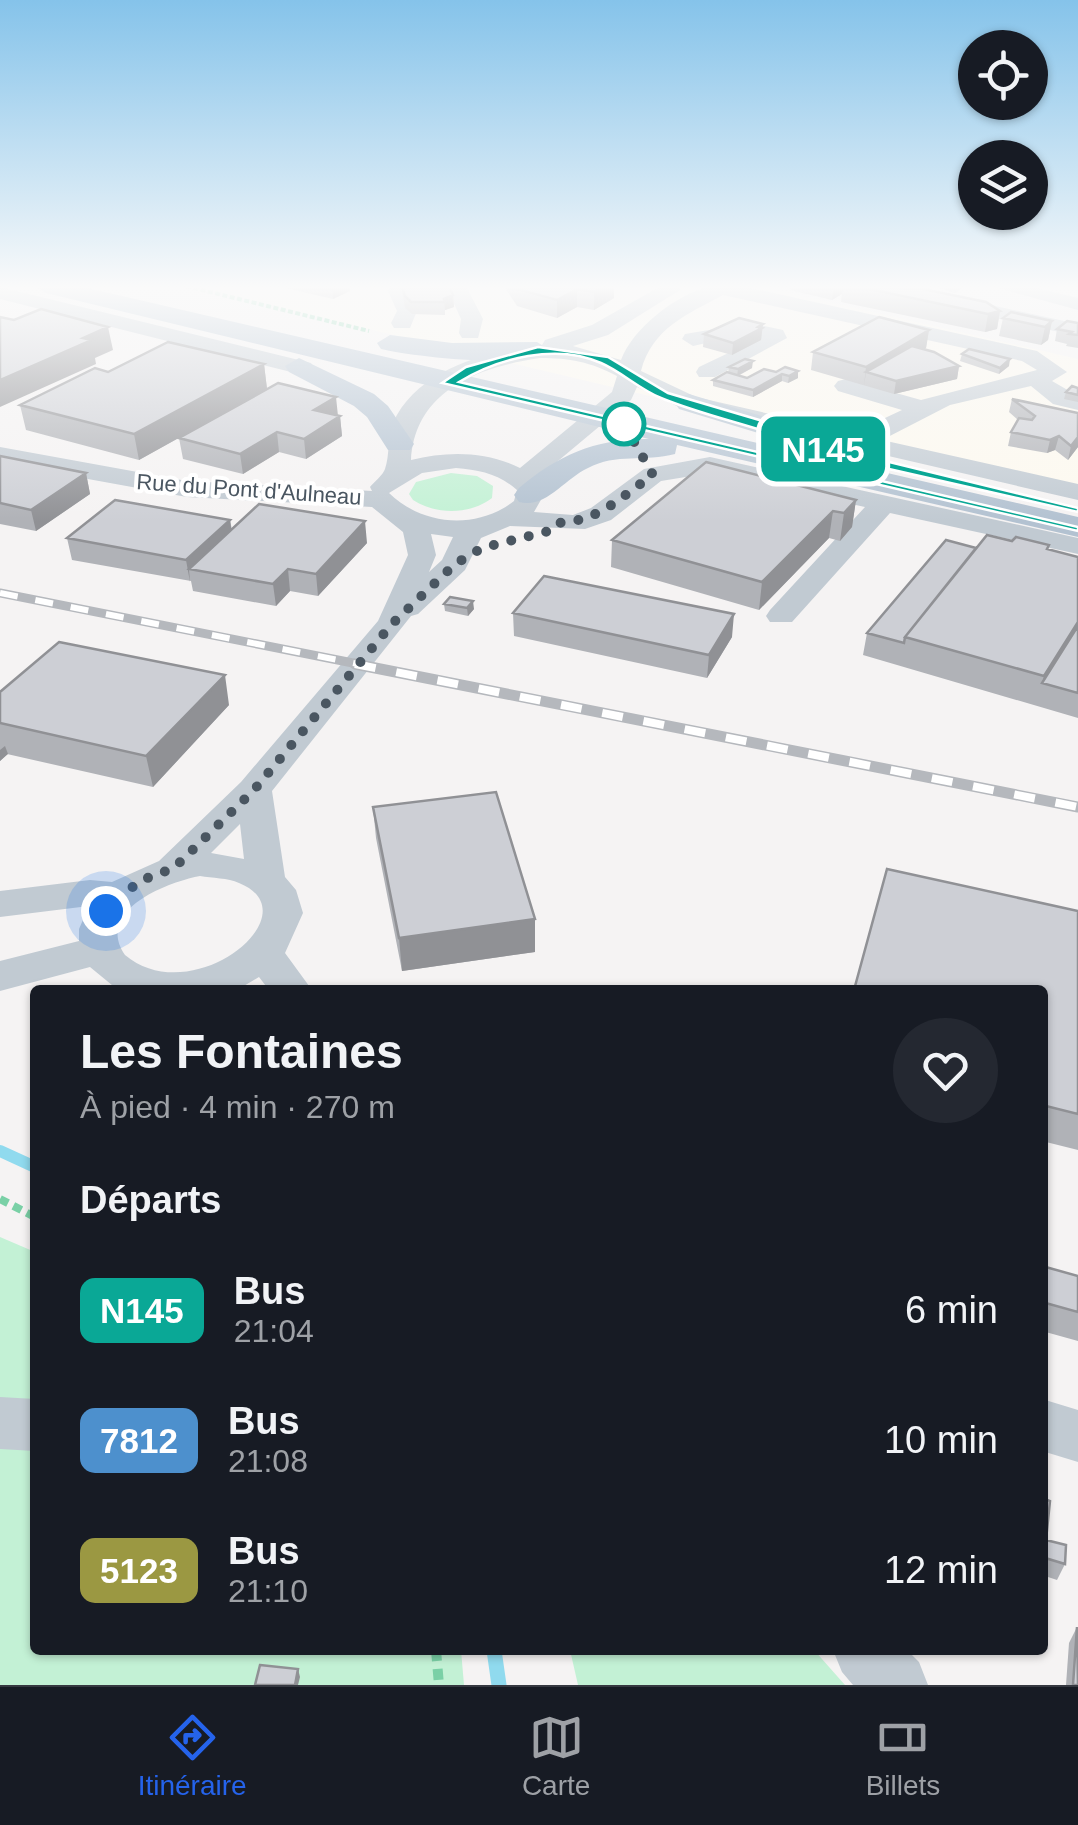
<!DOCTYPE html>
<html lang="fr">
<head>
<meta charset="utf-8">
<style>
	:root { --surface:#171b24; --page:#242831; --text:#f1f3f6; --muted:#9ea1a6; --line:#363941; --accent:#2563eb }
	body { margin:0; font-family:Arial,sans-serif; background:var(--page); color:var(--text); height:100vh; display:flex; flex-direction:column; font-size:38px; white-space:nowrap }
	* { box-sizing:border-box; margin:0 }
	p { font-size:32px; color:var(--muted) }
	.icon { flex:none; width:55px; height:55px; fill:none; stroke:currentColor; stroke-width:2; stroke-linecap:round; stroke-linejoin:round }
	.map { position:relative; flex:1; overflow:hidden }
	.side { position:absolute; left:30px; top:985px; width:1018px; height:670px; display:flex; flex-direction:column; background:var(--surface); border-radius:10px; box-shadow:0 2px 8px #0004 }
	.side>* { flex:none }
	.badge { padding:0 20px; border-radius:15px; font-size:35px; line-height:65px }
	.fabs { position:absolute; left:958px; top:30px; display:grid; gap:20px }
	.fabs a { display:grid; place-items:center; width:90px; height:90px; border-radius:50%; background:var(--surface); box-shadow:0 2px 8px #0004; font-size:50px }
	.you { position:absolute; width:50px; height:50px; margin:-25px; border:8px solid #fff; border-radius:50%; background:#1a73e8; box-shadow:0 0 0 15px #1a73e833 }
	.map>.badge { position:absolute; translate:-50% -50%; box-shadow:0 0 0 5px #fff }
	h2 { padding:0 50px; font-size:38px; line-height:90px }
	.round { display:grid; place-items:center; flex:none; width:105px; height:105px; border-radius:52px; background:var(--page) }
	.head { display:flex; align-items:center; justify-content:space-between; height:170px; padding:0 50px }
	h1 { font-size:48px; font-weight:700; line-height:75px }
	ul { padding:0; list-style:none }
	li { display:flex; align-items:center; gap:30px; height:130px; padding:0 50px }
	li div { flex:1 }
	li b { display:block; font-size:38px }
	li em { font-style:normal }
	li .badge { min-width:110px; font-weight:700; text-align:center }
	.menu { display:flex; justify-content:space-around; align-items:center; height:140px; border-top:2px solid var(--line); background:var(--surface); font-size:28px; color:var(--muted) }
	.menu a { display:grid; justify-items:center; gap:5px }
	.menu .current { color:var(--accent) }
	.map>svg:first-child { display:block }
	.commercial { fill:#fdf9ef }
	.green { fill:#c3f1d5 }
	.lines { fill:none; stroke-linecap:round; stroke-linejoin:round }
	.stream-far1 { stroke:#90daee; stroke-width:12 }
	.stream { stroke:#90daee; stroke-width:15 }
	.path-far2 { stroke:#7ad0a6; stroke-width:4; stroke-dasharray:5 2.5; stroke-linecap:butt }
	.path-far1 { stroke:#7ad0a6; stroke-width:8; stroke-dasharray:9 6; stroke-linecap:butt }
	.path { stroke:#7ad0a6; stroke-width:10; stroke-dasharray:11 8; stroke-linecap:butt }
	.minor { fill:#c1cad2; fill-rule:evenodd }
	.major { fill:#b3c2d1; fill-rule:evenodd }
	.rail-far1-casing { stroke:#b5b8bd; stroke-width:9 }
	.rail-casing { stroke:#b5b8bd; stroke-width:11 }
	.rail-far1 { stroke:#fff; stroke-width:6; stroke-dasharray:18; stroke-linecap:butt }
	.rail { stroke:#fff; stroke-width:8; stroke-dasharray:21; stroke-linecap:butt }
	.wall { fill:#b0b2b7 }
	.shaded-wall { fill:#909195 }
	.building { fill:#cdcfd5; stroke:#909195; stroke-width:2.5 }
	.line { fill:#0aa896; stroke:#fff; stroke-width:2.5 }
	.walk { stroke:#4a5661; stroke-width:10; stroke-dasharray:0 18 }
	.stop-dot { fill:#fff; stroke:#0aa896; stroke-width:5 }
	.labels { text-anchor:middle; stroke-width:8; stroke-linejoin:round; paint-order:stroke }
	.far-street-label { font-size:22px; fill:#4a5661; stroke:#fff }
</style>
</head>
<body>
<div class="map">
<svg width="1078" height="1685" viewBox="0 0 1078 1685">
	<rect width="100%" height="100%" fill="#f5f3f3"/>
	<path class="commercial" d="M188,286H685L732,297L745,286H759L1078,359V498Z"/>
	<path class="green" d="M451,473L477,476L493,486L492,498C470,515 436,515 413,500L409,494L416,482Z
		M0,1237L35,1252V1650H461L464,1685H0Z
		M570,1650H814L845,1685H578Z"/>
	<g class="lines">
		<path class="stream-far1" d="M0,1151L35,1167"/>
		<path class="stream" d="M494,1650L499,1685"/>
		<path class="path-far2" d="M186,286L369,331"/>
		<path class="path-far1" d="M0,1199L35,1217"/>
		<path class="path" d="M436,1650L439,1685"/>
		<path class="minor" d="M436,286L410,295L417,311L410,328H394L391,323L397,311L388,291L391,287Z
			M446,286H466L483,319L478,338H462L459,333L461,319Z
			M661,286H678L680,290L608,335L573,346L621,360C633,328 675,296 707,287C717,284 731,286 741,286L1037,351L1067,372L1052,381L1078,396V410L1053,404L1031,386L950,405L882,440L1078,484V500L681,408L637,387L631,400L546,471L542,498L534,512L573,515L591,508L644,469L710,457L1078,538V554L890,513L792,622H770L766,616L770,610L865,507L710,473L661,481L611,520L585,529L510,526L481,538L465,570L418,614L411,616L272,791L285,877L296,890L303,913L285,953L312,990H269L259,977L237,990H118L90,967L0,991V961L79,941V929L89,906L0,917V891L90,880L112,882L159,861L241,782L378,621L408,555L403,532L372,507L187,497L0,463V447L187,481L372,491L370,487C374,482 383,475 385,469C390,455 387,438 393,423C417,369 489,350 542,345L545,340L592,325ZM723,295L1022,361L1037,370L921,400L846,379L838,381L834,386L838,391L902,410L853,433L696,397L641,371C652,328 688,314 723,295ZM540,358C569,358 591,362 617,376L612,392L520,468C485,451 448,451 411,460C415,390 479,367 540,358ZM456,468C480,470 499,474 517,490L514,501C477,530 423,526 389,493L422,473ZM431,534L453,537L442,560L429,572L436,555ZM240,824L244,859L211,853ZM200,876C212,878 228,878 239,883C314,913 193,1012 125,955C94,910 168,882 200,876Z
			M864,286H904L1078,324V336L874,292Z
			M991,286H1029L1078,298V310Z
			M0,287L311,363L314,368L303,375L0,299Z
			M751,323L783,330L787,338L715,377H699L696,372L699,367L760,338L733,337L693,346L682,339L685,334Z
			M0,1397L35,1399V1451L0,1449Z
			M1042,1399L1078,1410V1462L1042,1451Z
			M833,1650H907L919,1662L928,1685H853L842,1672Z"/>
		<path class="major" d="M34,286H79L1078,517V537L677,445L675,454C645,462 616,453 588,468C564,479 546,509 519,502L514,495L519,488C558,455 597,438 649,439L46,293Z
			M390,335L452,343L537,342L550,350C533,371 409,356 381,349L377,343Z
			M299,358L374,394L388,406L414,444L410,450H388L367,417L354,406L289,372L285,366Z
			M689,394L785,423L790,429L785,435L775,438L679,409L675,403L679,397Z"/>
		<g class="rail-far1-casing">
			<path id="rail-far1" d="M0,593L368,666"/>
		</g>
		<g class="rail-casing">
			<path id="rail" d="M355,664L1078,807"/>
		</g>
		<use href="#rail-far1" class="rail-far1"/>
		<use href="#rail" class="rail"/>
	</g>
	<path class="wall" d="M277,286H350V291L333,299Z
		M401,286H449L453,295L454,307L445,310V315L412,314L405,308Z
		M504,286H614V298L594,310L577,307L557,318L517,306Z
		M791,286H887L1000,311L997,329L985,332L841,302L842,294L832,300L790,290Z
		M932,286H966L955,293Z
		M1003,318L1052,321L1048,340L1041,345L999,336Z
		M1078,323V348L1066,346L1067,344L1055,341L1057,329Z
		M763,324L761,340L732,355L703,347L704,334Z
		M929,330L926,348L925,349L959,366L957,379L894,394L811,370L813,352Z
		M962,354L1009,366L999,374L960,361Z
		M264,364L267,389L139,460L26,430L20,405L108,372Z
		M729,367L752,368L738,376L747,378L776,372L798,371V378L788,383L782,381L753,397L713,386V380L728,373Z
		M1078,388V402L1064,399L1066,392Z
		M1012,399L1078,447L1068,460L1055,450L1047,453L1008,446L1011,432L1018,420L1009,412Z
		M338,416H340L342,436L306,459L279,452L243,474L183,459L179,438Z
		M0,456L86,473L90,494L36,531L0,524Z
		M856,500L852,527L840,541L829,538L759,610L611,567L612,540Z
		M230,520L232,530L367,543L318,596L290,591L276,606L193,591L191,581L72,560L67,538Z
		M1012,541L1049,545L1048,549L1078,557V718L863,655L867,633L976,548Z
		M444,604L474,609L468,616L445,611Z
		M513,613L732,637L707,678L514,636Z
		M0,692L229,705L153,787L7,754L0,761Z
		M373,807L535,919V952L402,971L376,838Z
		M1078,911V1150L1042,1141V990Z
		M1042,1266L1078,1276V1341L1042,1331Z
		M1042,1498L1046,1540L1065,1564L1057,1580L1042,1575Z
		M1077,1627L1078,1685H1066L1069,1643Z"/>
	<path class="shaded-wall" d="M332,286H350V291L333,299Z
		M604,286H614V298L594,310V292Z
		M836,286H843L842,294L832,300L833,288Z
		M577,289V307L557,318V300Z
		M453,295L454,307L445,310L444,299Z
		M1000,311L997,329L985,332L988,314Z
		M1052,321L1048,340L1041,345L1045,327Z
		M763,324L761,340L732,355L733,343Z
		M108,327L113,350L95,358L96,364L0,407V380L83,338Z
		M929,330L926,348L879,376L866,372L864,386L866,367Z
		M1010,359L1009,366L999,374L1000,368Z
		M753,361L752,368L737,376L738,369Z
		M264,364L267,389L139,460L134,434Z
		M959,366L957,379L894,394L896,381Z
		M798,371V378L788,383L789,376Z
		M782,374V381L753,397V390Z
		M336,397L338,416L314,410Z
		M340,416L342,436L306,459L304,439Z
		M277,432L279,452L243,474L240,454Z
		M1059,436L1055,450L1047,453L1050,440Z
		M1078,437V447L1068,460L1071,446Z
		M86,473L90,494L36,531L31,510Z
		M856,500L852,527L840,541L844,513Z
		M833,511L829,538L759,610L762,582Z
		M230,520L233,542L189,569L190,582L186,560Z
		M365,521L367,543L318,596L316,574Z
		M288,569L290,591L276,606L273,584Z
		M473,601L474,609L468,616L467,608Z
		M734,614L732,637L707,678L709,655Z
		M1078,622V639L1042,683L1044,676Z
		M225,675L229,705L153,787L146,756Z
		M5,746L8,754L0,761V750Z
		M535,919V952L402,971L399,938Z
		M298,1669L300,1677L298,1685H295Z"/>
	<path class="building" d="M402,286H449L453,295L444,299L445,302H411L405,296Z
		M515,286H604L594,292L577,289L557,300L517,289Z
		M855,286L923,289L986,302L1000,311L988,314Z
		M41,309L108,327L83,338L92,340L0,380V317L14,320Z
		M1011,312L1052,321L1045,327L1003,318Z
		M879,317L929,330L866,367L813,352Z
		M739,318L763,324L758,327L762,328L733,343L704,334Z
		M1067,321L1078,323V335L1069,334L1072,332L1057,329Z
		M168,342L264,364L134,434L20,405L95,368L108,372Z
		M912,346L934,352L959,366L896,381L866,372Z
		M969,349L1010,359L1000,368L962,354Z
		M745,359L753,361L738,369L729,367Z
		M785,367L798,371L789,376L782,374L753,390L713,380L727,372L747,378L764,369L776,372Z
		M278,383L336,397L314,410L340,416L304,439L277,432L240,454L179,438Z
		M1072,386L1078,388V395L1066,392Z
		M1012,399L1078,413V437L1071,446L1059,436L1050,440L1011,432L1019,418L1032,420L1035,416Z
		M0,456L86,473L31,510L0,503Z
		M706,462L856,500L844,513L833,511L762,582L612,540Z
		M115,500L230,520L186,560L67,538Z
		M259,504L365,521L316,574L288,569L273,584L189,569Z
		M987,535L1012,541L1016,537L1049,545L1047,549L1078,557V622L1044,676L905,637Z
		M946,540L976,548L905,637L904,643L867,633Z
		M544,576L734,614L709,655L513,613Z
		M450,597L473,601L467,608L444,604Z
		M1078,626V693L1042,683Z
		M59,642L225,675L146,756L0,723V692Z
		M496,792L535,919L399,938L373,807Z
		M887,869L1078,911V1114L1042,1105V990H854Z
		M1042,1266L1078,1276V1312L1042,1302Z
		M1042,1498L1050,1501L1046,1540L1066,1545L1065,1564L1042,1557Z
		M1077,1627L1078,1685H1073Z
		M260,1665L298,1669L295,1685H255Z"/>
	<linearGradient id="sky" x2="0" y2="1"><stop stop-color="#85c3ea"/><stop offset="0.55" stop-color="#fafafa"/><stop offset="1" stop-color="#fafafa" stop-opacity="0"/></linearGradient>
	<rect width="1078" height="522" fill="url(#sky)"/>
	<path class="line" d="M538,347L608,357L668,393L800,432L832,448L1078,508V512L823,454C771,428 714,420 661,398C640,390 622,372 601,363C557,343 498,358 459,382L1078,527V531L442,383L466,367Z"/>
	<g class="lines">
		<path class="walk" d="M106,911L122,894L145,879L174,868L254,790L392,624L455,564L482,548L549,531L556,523C599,522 619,498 653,475L624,424"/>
	</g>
	<circle class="stop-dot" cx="624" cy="424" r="20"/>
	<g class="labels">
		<g class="far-street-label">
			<text transform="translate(249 489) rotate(4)" y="8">Rue du Pont d'Aulneau</text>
		</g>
	</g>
</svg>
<div class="fabs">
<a><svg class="icon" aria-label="locate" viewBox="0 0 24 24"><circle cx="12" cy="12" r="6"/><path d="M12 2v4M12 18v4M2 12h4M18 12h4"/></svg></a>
<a><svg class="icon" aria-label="layers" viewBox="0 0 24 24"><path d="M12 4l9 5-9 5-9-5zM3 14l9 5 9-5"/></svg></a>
</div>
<div class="you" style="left:106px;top:911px"></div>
<b class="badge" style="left:823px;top:449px;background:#0aa896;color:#fff">N145</b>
<section class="side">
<div class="head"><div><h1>Les Fontaines</h1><p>À pied · 4 min · 270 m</p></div><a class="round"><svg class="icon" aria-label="heart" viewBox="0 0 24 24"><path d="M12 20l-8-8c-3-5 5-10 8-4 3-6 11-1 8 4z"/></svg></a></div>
<h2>Départs</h2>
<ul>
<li><span class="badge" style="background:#0aa896;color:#fff">N145</span><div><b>Bus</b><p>21:04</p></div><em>6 min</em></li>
<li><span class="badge" style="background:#4d90cd;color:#fff">7812</span><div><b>Bus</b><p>21:08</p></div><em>10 min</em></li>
<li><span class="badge" style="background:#9b9842;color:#fff">5123</span><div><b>Bus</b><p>21:10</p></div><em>12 min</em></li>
</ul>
</section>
</div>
<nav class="menu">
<a class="current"><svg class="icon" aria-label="directions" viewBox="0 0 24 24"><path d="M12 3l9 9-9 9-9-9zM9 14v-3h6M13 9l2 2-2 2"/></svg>Itinéraire</a>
<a><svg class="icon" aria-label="map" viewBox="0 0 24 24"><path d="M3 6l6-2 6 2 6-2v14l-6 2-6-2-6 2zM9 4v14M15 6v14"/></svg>Carte</a>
<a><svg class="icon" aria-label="tickets" viewBox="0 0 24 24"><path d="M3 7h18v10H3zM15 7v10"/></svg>Billets</a>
</nav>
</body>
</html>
